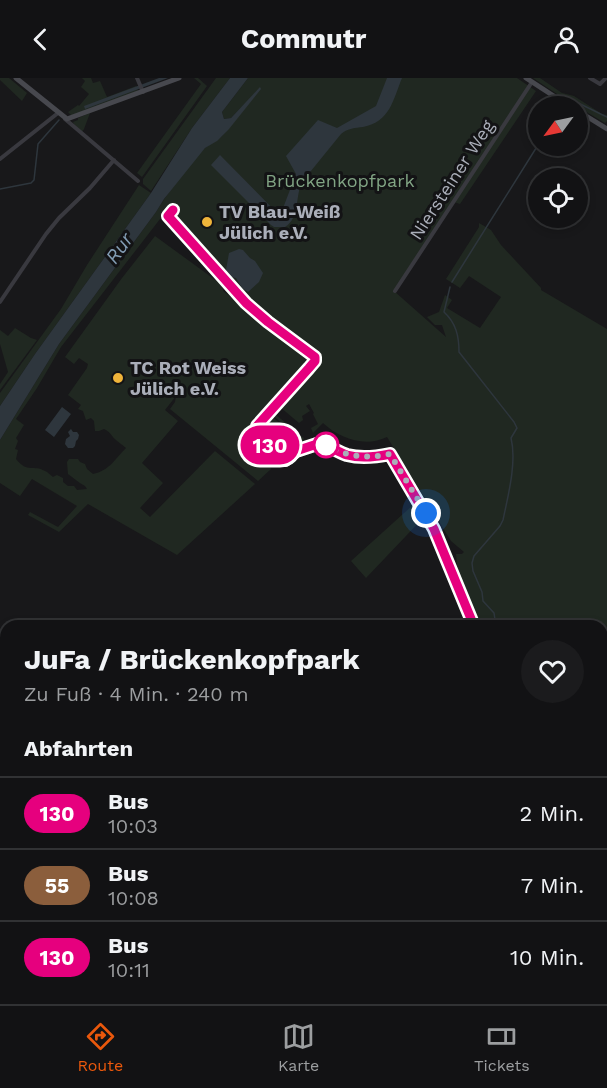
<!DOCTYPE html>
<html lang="de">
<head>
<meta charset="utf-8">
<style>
	:root { --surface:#121214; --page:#1b1b1d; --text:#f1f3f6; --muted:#9c9ea0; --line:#313234; --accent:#ea580c }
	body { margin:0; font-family:"Work Sans",sans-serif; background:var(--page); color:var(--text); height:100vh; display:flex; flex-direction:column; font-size:22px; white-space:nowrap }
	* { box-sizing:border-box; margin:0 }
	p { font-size:20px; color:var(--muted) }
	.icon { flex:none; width:33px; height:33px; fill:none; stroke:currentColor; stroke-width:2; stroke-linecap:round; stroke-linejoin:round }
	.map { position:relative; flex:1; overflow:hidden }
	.drawer { position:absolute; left:0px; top:542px; width:608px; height:386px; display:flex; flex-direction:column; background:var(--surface); border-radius:18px 18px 0 0; box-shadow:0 3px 9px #0003,0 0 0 2px var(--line) }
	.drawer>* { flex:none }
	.badge { padding:0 12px; border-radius:20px; font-size:21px; line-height:39px }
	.needle { width:39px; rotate:237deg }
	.buttons { position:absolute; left:528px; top:18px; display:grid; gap:12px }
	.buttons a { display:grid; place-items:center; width:60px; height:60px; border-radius:50%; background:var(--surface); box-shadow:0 3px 9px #0003,0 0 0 2px var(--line); font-size:30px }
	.you { position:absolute; width:30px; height:30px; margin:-15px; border:4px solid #fff; border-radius:50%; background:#1a73e8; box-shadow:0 0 0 9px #1a73e833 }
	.map>.badge { position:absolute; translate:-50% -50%; box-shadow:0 0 0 3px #fff }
	h2 { padding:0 24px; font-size:22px; line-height:54px }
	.round { display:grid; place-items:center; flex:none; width:63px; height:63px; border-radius:32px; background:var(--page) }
	.overview { display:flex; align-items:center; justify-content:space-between; height:102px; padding:0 24px }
	h1 { font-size:28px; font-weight:700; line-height:45px }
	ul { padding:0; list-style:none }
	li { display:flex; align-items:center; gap:18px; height:72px; padding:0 24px; border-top:2px solid var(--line) }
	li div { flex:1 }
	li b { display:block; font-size:22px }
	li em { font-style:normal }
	li .badge { min-width:66px; font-weight:700; text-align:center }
	header { display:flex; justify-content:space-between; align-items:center; height:78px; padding:0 24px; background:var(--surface); font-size:27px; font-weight:700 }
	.tabs { display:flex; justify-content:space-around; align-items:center; height:84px; border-top:2px solid var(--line); background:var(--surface); font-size:16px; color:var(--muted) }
	.tabs a { display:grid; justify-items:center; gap:3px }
	.tabs .active { color:var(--accent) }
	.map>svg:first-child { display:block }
	.built { fill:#242427 }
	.green { fill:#202821 }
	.water { fill:#2e363d }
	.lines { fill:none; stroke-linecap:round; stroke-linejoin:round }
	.stream { stroke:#2e363d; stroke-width:1.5 }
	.minor { stroke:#39393f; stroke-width:4 }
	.secondary { stroke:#47484e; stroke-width:5 }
	.motorway { stroke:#65676f; stroke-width:8 }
	.line-casing { stroke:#fff; stroke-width:14 }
	.line { stroke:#e6007e; stroke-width:9 }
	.walk { stroke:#aaaeb9; stroke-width:6; stroke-dasharray:0 10.8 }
	.poi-dot { fill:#efb43a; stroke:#131315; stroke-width:2 }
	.stop-dot { fill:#fff; stroke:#e6007e; stroke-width:3 }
	.labels { text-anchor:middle; stroke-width:6; stroke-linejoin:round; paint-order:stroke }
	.street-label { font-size:18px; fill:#aaaeb9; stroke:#131315 }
	.park-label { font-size:18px; fill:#81a484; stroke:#131315 }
	.poi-label { font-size:18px; font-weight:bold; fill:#aaaeb9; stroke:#131315; text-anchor:start }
	.water-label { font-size:20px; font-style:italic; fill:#829cb3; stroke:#131315 }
</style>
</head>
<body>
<header><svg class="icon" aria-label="back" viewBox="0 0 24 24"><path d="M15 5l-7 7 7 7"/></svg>Commutr<svg class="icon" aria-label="person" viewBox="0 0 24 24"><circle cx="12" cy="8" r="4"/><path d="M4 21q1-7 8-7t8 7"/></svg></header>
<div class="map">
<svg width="607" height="926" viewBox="0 0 607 926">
	<rect width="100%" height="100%" fill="#18181a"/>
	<path class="built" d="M604,671L607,672V870L602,866V673Z"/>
	<path class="green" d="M0,0H9L27,15L22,23L0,2Z
		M82,0H91L93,5L100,3L107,19L136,8L138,13L72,38L68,34L78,27L79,28L89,16L81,9L85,3Z
		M194,0H198L207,8L142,99L137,95L201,6Z
		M216,0H230L192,50L151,113L143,106V101Z
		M248,0H517L536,13L460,126L454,124L394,213L446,259L442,247H435L427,239L439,234L445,217L452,222L447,230L480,250L501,219L469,198L460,210L446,201L479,149V145L491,152L501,167L541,210V212L607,251V558L602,559V548L480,547L461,505L458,496L456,476H462L464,474L451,463L387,359C365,370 339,360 323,345L313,355L311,350L318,346L313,336L314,335L309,326L306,328L310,333L302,338L303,342L299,345L280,329L275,336L293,351L292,354H288L287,365L298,366L299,359L301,358L304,360L303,363L307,361V365H314L315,362L318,363V364L287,378L283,376L277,370L279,368H284L286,349L270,335L313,289L316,286L317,287L319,279L249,225L174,136L167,132L61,269L37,310L16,341L24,347L16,360L18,363L15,371L18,372L16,381C28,396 33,386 45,393C48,394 50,397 53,399L57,397L63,400V404L68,408H74L77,412L87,411L85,408C79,405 74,400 68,396L67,384L69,381H78L80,384L85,386L87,391L93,396C109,393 116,380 126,370C123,367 119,365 116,362C111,358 111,354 104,351L99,353H95L94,343L91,340L86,342L83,333L78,331L81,327L68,317L87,290L88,286L79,280L74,286L65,279L122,200L155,158L225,209L223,213L313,280L251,352L271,391L258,403L170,331L175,324L176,318L165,332L178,343L142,385L163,405L140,430L150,439L215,373L255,406L177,477L88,426L59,454L28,437L30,434L58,449L77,428L32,401L20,418L0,405V362L59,266L156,134C168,114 187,89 203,72C208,66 216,63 222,58L260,10L231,40L224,41L222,34Z
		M533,0H540L562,15L574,18L602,36L607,37V43L605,45L566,22Z
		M90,35L84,51L82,54L74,46L73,44L78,42V40Z
		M139,107L151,115L35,276L0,328V315L61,231L87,187Z
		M15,250L31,260L37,262L0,312V306L8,294L0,266V252L8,258Z
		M269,336L284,349L283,366L274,367L262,353L261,347Z
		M414,426L425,438L366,500L351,483Z
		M6,591V633L0,638V598Z
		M607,612V672L604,671L602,673V613Z"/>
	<path class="water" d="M159,0H168L85,31L84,28Z
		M230,0H248L222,34L224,41L231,40L260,9L261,11L229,51L217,63L205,70L164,121L156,134L59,266L0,362V328L35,276L151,115L192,50Z
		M387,0H402C393,22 390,44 363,49C355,50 348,50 341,56L302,104C295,118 300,140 285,149H274L271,147L211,87L220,77L280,138L296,96L286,78L318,42L337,50L376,28Z
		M239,171L243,172L250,180L255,183L263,195L259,204L248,214L242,210L236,200L231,199L226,192L229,175Z
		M62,329L71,336L54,359L45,352Z
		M71,351L73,354H77L79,357L78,361L76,363L75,368L73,370H68L65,366L66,361L70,358L68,354Z"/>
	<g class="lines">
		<path class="stream" d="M567,25L570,21L607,39
			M0,111L31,105L34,102L38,66L59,42
			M452,204L538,67
			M450,209L444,234C456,245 459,258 459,274L514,344L517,350L511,360C517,384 508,418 503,442L500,448L474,478L472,485L473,493L482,514L483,523L494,535L496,548
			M602,673L607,675"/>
		<path class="minor" d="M137,0L143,14
			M590,0L600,6L606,0
			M65,41L138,103
			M0,81L58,35
			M173,132L168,138L246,225L268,244L316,279L315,283L309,290L257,348V352L285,383L296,373L320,365C330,368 338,374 347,377C362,381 376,379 390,376L434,451L474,548
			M395,213L532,4
			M0,224L46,156L59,140L90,110L114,82
			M602,564L607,563
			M602,868L607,873
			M602,886L607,880
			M378,921L388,924
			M462,923L470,922L480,926
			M515,926L517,921
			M583,926L585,921"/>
		<path class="secondary" d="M16,0L67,41L179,0
			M526,0L569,28
			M578,33L607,51"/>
		<path class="motorway" d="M602,602H607
			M602,609H607
			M0,714L6,713
			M0,722L6,720"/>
	</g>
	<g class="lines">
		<g class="line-casing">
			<path id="line" d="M173,132L168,138L246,225L268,244L315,279V283L309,290L257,348V352L285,382L296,373L320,365C330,368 338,374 347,377C362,381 376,379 390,376L434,451L474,548"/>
		</g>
		<use href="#line" class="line"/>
		<path class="walk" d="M326,367C347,379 367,381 390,376L426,435"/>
	</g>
	<g class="poi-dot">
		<circle cx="207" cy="144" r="6"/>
		<circle cx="118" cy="300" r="6"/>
	</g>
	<circle class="stop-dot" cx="326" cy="367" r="12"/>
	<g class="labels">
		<g class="street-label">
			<text transform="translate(452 102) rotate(-57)" y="6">Niersteiner Weg</text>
		</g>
		<g class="park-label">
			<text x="340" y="109">Brückenkopfpark</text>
		</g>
		<g class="poi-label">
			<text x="219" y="140">TV Blau-Weiß<tspan x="219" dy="21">Jülich e.V.</tspan></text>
			<text x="130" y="296">TC Rot Weiss<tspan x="130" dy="21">Jülich e.V.</tspan></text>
		</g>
		<g class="water-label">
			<text transform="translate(119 170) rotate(-55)" y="7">Rur</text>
		</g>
	</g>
</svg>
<div class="buttons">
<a><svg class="needle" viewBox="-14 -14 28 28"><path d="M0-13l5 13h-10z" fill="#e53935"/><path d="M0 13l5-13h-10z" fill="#9c9ea0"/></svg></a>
<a><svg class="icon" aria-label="locate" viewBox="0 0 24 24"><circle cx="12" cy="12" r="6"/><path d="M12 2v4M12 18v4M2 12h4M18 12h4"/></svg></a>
</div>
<div class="you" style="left:426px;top:435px"></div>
<b class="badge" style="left:270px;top:367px;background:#e6007e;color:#fff">130</b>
<section class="drawer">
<div class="overview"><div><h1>JuFa / Brückenkopfpark</h1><p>Zu Fuß · 4 Min. · 240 m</p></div><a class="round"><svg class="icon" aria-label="heart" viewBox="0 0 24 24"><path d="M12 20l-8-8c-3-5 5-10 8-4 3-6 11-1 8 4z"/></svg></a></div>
<h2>Abfahrten</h2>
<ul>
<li><span class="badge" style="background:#e6007e;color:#fff">130</span><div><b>Bus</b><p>10:03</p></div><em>2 Min.</em></li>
<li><span class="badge" style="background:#8b5e3c;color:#fff">55</span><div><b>Bus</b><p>10:08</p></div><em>7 Min.</em></li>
<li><span class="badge" style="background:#e6007e;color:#fff">130</span><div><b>Bus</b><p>10:11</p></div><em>10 Min.</em></li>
</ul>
</section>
</div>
<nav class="tabs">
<a class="active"><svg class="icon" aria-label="directions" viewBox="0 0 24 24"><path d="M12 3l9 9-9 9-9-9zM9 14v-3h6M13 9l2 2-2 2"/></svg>Route</a>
<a><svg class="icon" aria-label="map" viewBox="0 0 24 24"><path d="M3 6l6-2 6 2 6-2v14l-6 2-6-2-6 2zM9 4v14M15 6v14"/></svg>Karte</a>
<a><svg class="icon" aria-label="tickets" viewBox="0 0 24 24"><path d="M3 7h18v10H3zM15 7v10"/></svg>Tickets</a>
</nav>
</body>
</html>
